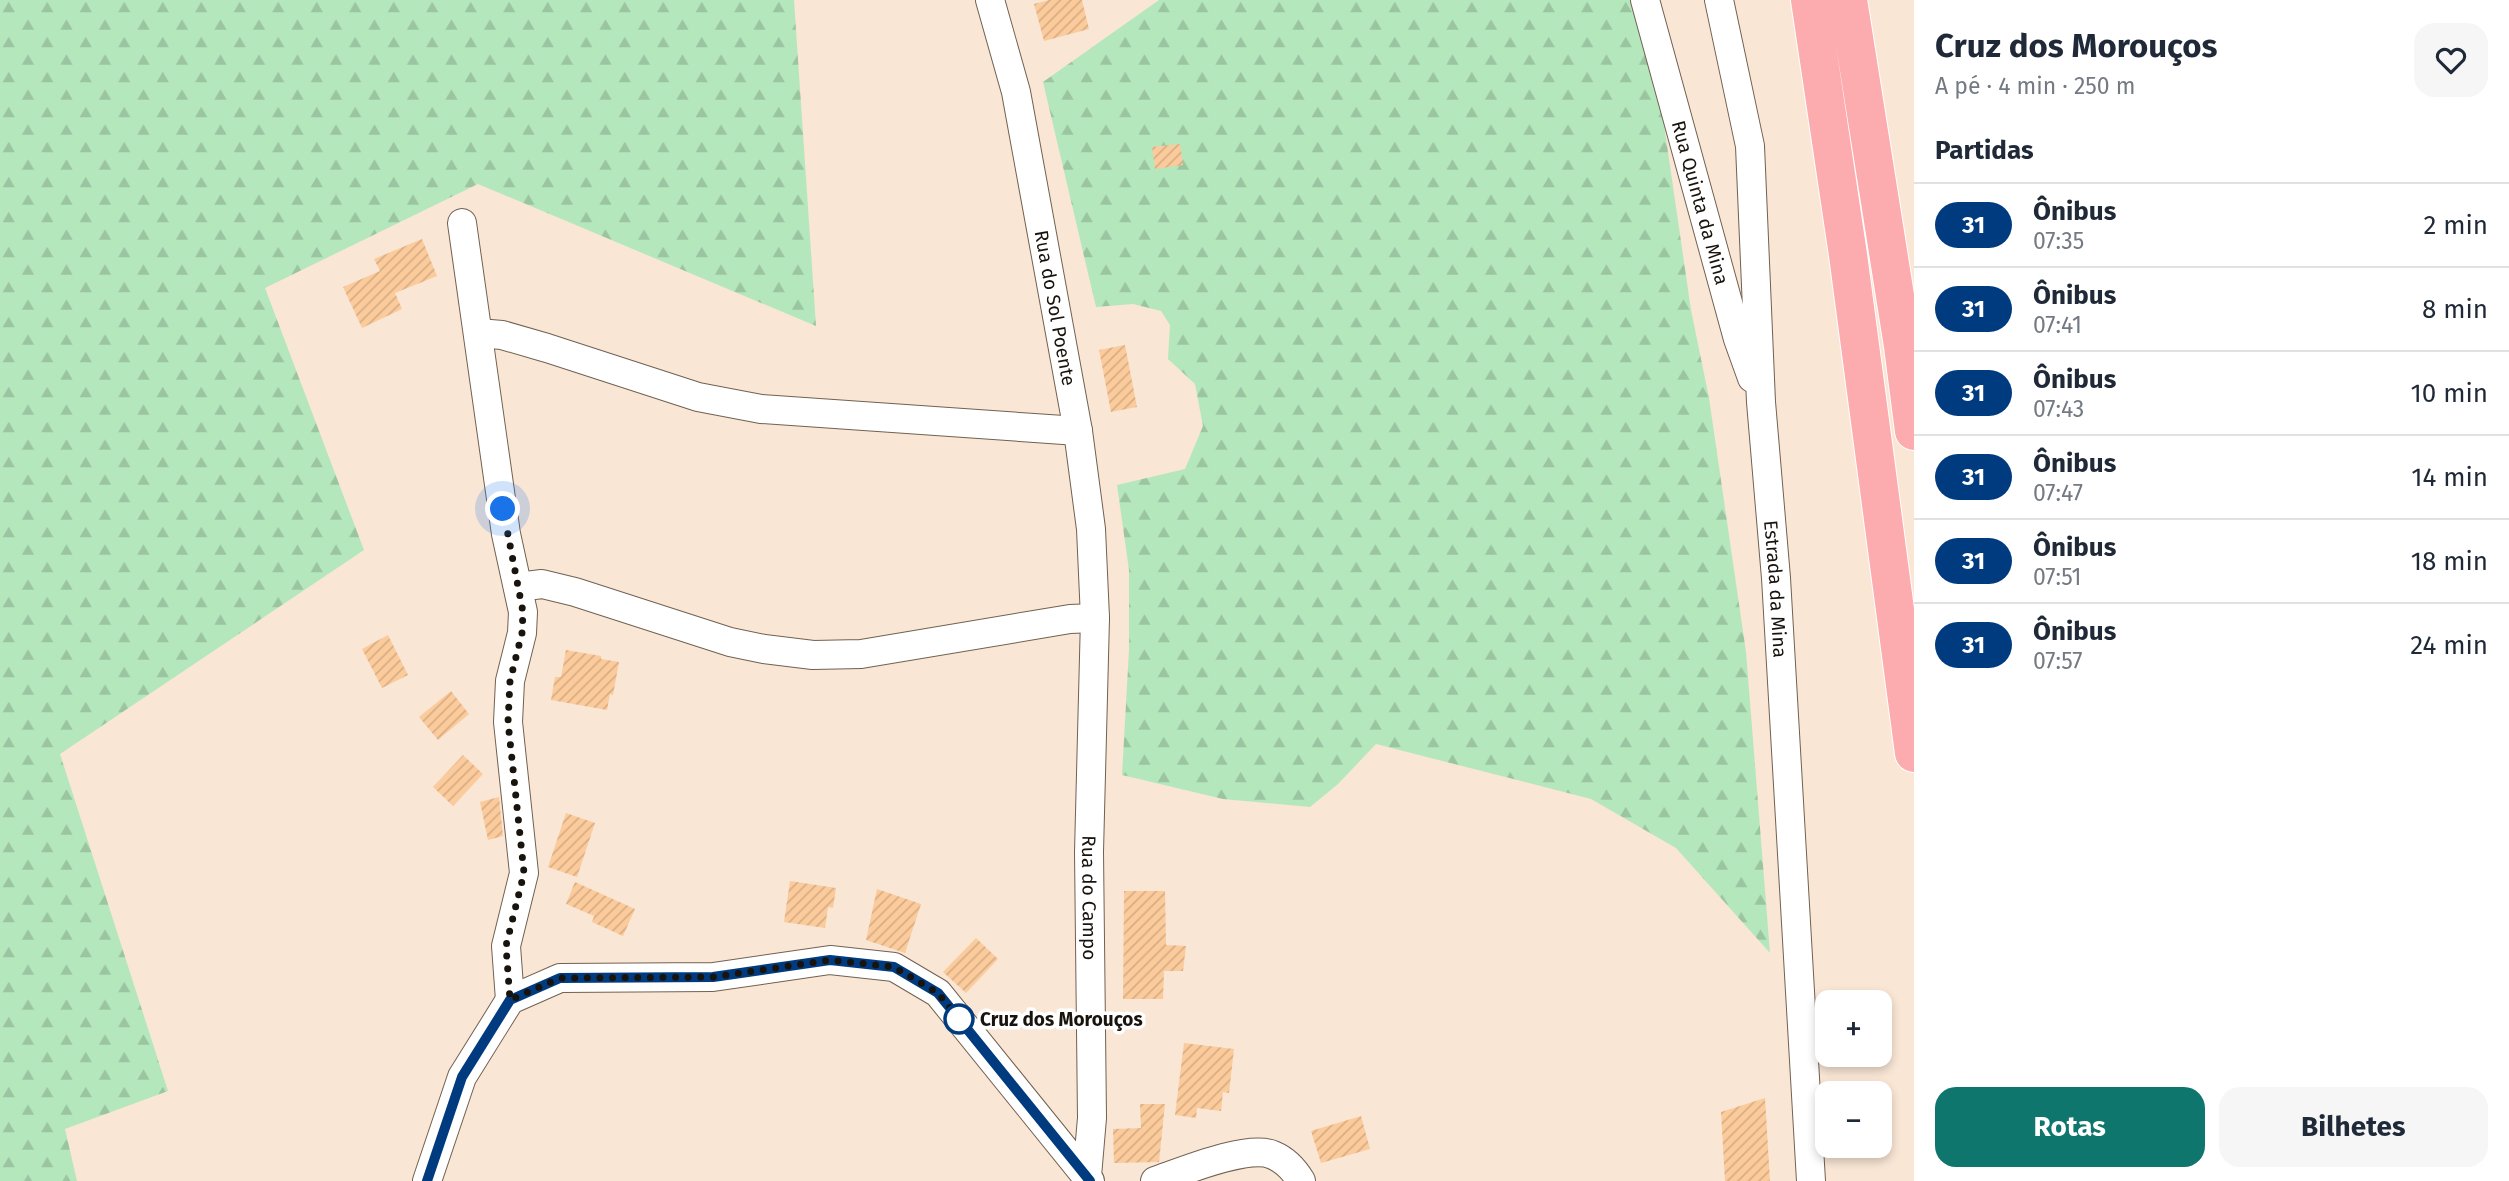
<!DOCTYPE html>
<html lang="pt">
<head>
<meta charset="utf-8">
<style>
	:root { --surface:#fff; --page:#f6f6f7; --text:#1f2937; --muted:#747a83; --line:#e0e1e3; --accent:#0f766e }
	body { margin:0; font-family:"Fira Sans",sans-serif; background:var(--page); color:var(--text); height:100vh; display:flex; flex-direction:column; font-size:26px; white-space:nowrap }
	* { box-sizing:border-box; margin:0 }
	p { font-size:23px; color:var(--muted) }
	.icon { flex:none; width:38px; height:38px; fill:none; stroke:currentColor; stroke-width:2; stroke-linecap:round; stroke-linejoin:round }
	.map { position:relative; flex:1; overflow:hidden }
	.panel { display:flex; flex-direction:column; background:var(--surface); width:595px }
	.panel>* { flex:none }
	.badge { padding:0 14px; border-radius:23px; font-size:24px; line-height:46px }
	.tools { position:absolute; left:1815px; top:990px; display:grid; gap:14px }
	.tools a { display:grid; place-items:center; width:77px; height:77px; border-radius:14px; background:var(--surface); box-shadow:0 4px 10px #0003; font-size:35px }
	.you { position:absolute; width:35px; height:35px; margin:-18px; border:5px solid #fff; border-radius:50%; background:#1a73e8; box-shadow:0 0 0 10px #1a73e833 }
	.map>.badge { position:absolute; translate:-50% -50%; box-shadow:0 0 0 4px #fff }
	h2 { padding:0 21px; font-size:26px; line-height:63px }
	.round { display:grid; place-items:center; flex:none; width:74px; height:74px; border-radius:21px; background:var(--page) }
	.head { display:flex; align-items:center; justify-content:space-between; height:119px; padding:0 21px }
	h1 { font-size:33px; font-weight:700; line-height:52px }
	.action { display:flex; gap:14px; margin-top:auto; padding:14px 21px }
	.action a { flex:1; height:80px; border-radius:21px; background:var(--accent); color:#fff; font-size:28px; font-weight:700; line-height:80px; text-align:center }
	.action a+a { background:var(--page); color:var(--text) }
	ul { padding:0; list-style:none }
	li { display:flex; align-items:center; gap:21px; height:84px; padding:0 21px; border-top:2px solid var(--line) }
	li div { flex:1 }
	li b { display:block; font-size:26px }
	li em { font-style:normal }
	li .badge { min-width:77px; font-weight:700; text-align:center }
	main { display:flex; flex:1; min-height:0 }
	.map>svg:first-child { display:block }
	.forest { fill:url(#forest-firs) }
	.building { fill:url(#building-hatch) }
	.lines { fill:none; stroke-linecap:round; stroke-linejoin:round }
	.minor-casing { stroke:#716152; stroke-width:30 }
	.trunk-casing { stroke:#fff; stroke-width:40 }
	.minor { stroke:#fff; stroke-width:28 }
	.trunk { stroke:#fcacae; stroke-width:38 }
	.line-casing { stroke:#fff; stroke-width:16 }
	.line { stroke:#003b80; stroke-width:10 }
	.walk { stroke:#19130d; stroke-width:7; stroke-dasharray:0 12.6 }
	.stop-dot { fill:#fff; stroke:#003b80; stroke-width:3.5 }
	.labels { text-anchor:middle; stroke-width:7; stroke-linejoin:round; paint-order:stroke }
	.street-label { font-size:19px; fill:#19130d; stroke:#fff }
	.stop-label { font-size:19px; font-weight:bold; fill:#19130d; stroke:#fff; text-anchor:start }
</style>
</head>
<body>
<main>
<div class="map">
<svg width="1914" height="1181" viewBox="0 0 1914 1181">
	<defs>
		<pattern id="forest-firs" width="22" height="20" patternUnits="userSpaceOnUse" patternTransform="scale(1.75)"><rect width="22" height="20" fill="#b5e7bc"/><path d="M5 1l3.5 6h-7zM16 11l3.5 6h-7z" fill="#9bc5a0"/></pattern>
		<pattern id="building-hatch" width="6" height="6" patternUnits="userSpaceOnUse" patternTransform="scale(1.75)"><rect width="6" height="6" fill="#fccb9c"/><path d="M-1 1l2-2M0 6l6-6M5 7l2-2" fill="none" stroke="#d7ad85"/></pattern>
	</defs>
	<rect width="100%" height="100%" fill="#f9e6d5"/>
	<path class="forest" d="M0,0H794L816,326L478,184L265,288L364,550L60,754L168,1091L65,1129L77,1181H0Z
		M1159,0H1635L1656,70L1691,310L1709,398L1746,652L1770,953L1676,848L1591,799L1376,744L1338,784L1310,807L1223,799L1122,775L1129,650V570L1117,485L1185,469L1203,426L1195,384L1168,359L1170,325L1161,311L1133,304L1096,307L1043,82Z"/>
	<path class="building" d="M1049,0H1082L1089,29L1044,41L1034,4Z
		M1180,144L1183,165L1155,169L1152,147Z
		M422,239L437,276L395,293L402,309L362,328L343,287L380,271L374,259Z
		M1125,345L1137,407L1111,412L1099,350Z
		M388,635L408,675L382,688L362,649Z
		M566,650L601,656V659L619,662L613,695L610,694L607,710L551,700L555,677H561Z
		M451,691L469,714L438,740L419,717Z
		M463,755L483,774L453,806L433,787Z
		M499,797L503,836L488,840L480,802Z
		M566,813L595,823L577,877L548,867Z
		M790,881L836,888L833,908L828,907L825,928L784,922Z
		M575,882L635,909L623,936L592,922L594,916L566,904Z
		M877,889L921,904L905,953L866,940Z
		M1124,891H1165L1166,945L1186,946L1183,971H1164L1163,999H1123Z
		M976,938L998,959L966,993L943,972Z
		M1184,1043L1234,1049L1229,1093L1223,1092L1221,1111L1197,1108L1196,1118L1175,1115Z
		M1765,1098L1770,1181H1725L1721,1112Z
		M1140,1104H1165L1159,1162L1114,1163L1113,1129L1141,1128Z
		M1361,1116L1370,1149L1321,1163L1311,1131Z"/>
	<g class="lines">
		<g class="minor-casing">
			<g id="minor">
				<path id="s1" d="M990,0L1016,92L1078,431L1091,529L1095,618L1089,852L1092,1118L1087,1176"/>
				<path id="s2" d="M1645,0L1738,339L1752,378"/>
				<path id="s3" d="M1719,0L1750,146L1761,402L1776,578L1811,1181"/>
				<path d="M462,223L506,534L523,612L522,633L510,681L508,722L524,873L506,946L510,1000"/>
				<path d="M478,333L502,335L547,348L698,397L761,409L1078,431"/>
				<path d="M518,587L542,584L575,592L730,642L764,649L813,655L861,654L1070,619L1095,618"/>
				<path d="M427,1181L462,1077L510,1000L560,978L713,977L830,960L894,967L938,993L1090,1181"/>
				<path d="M1155,1181C1181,1172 1248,1144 1273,1155C1285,1160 1295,1171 1301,1181"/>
			</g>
		</g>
		<g class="trunk-casing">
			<path id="trunk" d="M1810,0L1848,255L1914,753
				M1848,0L1903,346L1914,431"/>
		</g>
		<use href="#minor" class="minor"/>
		<use href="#trunk" class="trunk"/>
	</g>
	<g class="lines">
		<g class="line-casing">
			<path id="line" d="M427,1181L462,1077L510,1000L560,978L713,977L830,960L894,967L938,993L1090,1181"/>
		</g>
		<use href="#line" class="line"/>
		<path class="walk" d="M503,509L523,612L522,633L510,681L508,722L524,873L506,946L510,1000L560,978L713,977L830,960L894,967L938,993L959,1019"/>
	</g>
	<circle class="stop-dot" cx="959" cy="1019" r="14"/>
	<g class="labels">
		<g class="street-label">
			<text dy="7" stroke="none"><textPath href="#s2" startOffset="210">Rua Quinta da Mina</textPath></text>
			<text dy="7" stroke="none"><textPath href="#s1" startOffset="315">Rua do Sol Poente</textPath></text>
			<text dy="7" stroke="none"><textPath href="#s3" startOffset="593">Estrada da Mina</textPath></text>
			<text dy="7" stroke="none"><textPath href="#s1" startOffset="908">Rua do Campo</textPath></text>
		</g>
		<g class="stop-label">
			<text x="980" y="1026">Cruz dos Morouços</text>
		</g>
	</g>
</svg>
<div class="tools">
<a>+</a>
<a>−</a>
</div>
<div class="you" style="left:503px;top:509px"></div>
</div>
<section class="panel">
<div class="head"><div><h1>Cruz dos Morouços</h1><p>A pé · 4 min · 250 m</p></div><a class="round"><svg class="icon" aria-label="heart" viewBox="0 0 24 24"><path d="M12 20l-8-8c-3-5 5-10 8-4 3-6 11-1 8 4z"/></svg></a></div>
<h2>Partidas</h2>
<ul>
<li><span class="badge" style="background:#003b80;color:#fff">31</span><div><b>Ônibus</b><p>07:35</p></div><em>2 min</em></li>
<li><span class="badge" style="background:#003b80;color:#fff">31</span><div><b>Ônibus</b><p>07:41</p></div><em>8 min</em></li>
<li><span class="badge" style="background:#003b80;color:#fff">31</span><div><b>Ônibus</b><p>07:43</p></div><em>10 min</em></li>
<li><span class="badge" style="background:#003b80;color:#fff">31</span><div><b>Ônibus</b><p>07:47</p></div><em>14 min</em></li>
<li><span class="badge" style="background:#003b80;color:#fff">31</span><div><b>Ônibus</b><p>07:51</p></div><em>18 min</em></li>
<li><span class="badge" style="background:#003b80;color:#fff">31</span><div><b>Ônibus</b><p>07:57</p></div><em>24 min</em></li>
</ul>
<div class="action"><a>Rotas</a><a>Bilhetes</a></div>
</section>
</main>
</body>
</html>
